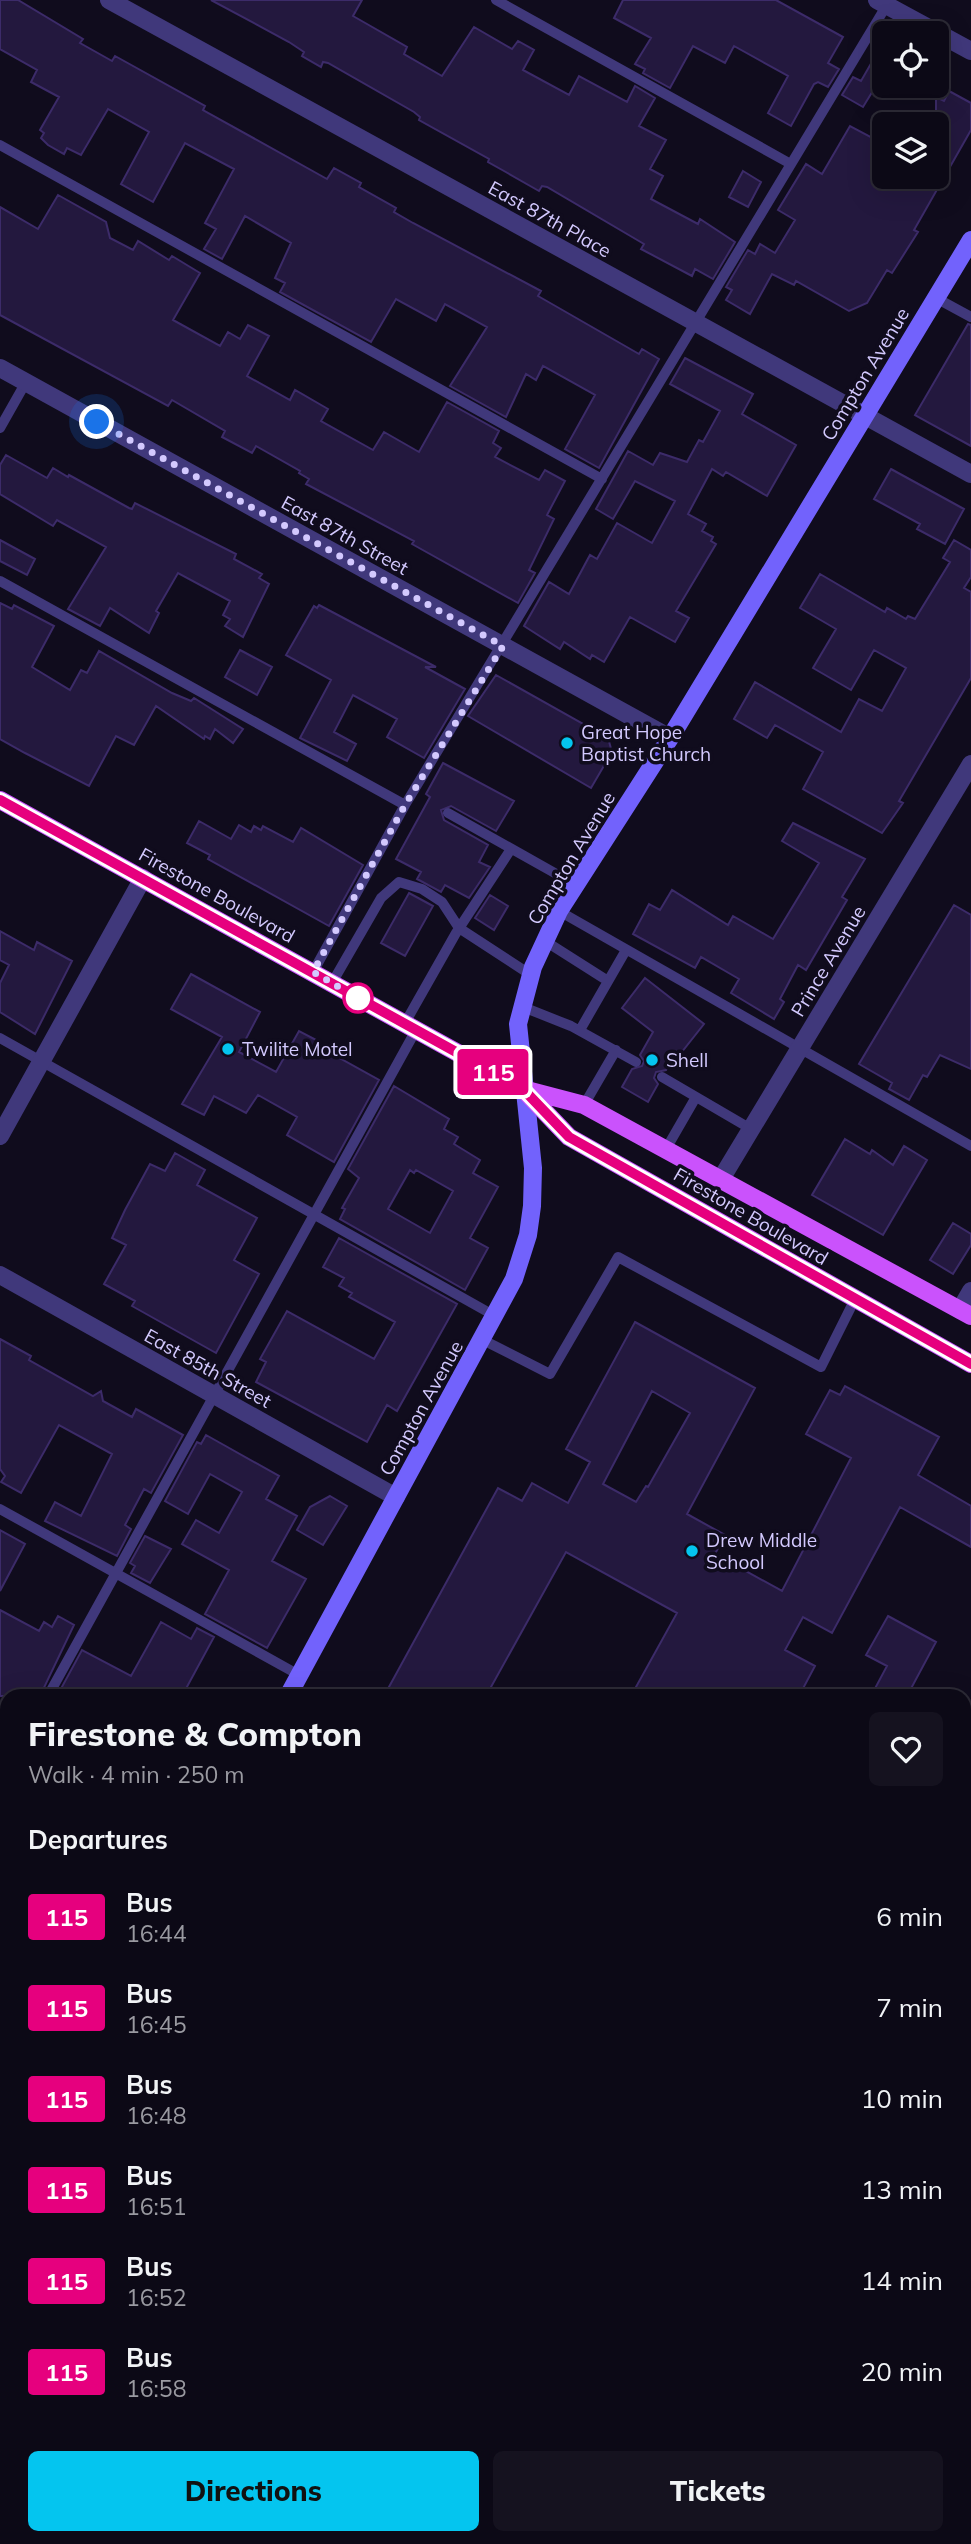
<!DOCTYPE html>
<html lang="en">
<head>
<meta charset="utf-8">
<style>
	:root { --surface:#0c0916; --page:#15121f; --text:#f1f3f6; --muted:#9a9aa1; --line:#2c2a35; --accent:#04c5ef }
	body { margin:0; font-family:Mulish,sans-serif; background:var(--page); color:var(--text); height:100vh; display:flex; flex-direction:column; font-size:26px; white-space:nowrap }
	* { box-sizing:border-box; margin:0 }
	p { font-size:23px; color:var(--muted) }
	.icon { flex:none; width:38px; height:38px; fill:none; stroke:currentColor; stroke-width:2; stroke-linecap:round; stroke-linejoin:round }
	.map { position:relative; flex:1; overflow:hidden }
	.drawer { position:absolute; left:0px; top:1689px; width:971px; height:856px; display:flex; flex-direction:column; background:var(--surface); border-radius:21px 21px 0 0; box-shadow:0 7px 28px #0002,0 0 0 2px var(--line) }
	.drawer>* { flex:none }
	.badge { padding:0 14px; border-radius:5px; font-size:24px; line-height:46px }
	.fabs { position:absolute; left:872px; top:21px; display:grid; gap:14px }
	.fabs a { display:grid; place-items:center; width:77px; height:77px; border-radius:10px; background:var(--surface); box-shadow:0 7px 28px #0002,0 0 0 2px var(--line); font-size:35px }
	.you { position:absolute; width:35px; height:35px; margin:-18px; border:5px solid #fff; border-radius:50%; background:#1a73e8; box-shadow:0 0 0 10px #1a73e833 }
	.map>.badge { position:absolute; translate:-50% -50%; box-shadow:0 0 0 4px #fff }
	h2 { padding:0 28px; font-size:26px; line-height:63px }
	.round { display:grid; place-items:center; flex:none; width:74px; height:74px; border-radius:10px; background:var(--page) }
	.head { display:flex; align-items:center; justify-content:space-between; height:119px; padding:0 28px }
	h1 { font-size:33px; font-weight:800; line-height:52px }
	.button { display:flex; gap:14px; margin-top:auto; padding:14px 28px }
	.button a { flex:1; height:80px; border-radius:10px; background:var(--accent); color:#111; font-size:28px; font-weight:800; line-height:80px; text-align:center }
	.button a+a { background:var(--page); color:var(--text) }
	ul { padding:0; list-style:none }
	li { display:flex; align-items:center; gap:21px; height:91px; padding:0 28px }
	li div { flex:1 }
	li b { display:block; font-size:26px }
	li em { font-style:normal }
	li .badge { min-width:77px; font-weight:700; text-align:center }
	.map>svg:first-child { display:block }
	.building { fill:#23183e; stroke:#3c2b69; stroke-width:2; fill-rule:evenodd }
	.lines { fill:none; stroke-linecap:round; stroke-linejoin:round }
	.lane { stroke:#40387b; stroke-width:10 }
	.street { stroke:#40387b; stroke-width:18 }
	.secondary { stroke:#7262fc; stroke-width:18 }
	.primary { stroke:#ca52fc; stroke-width:18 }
	.line-casing { stroke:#fff; stroke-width:16 }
	.line { stroke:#e6007e; stroke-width:10 }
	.walk { stroke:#d3c9fe; stroke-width:7; stroke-dasharray:0 12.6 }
	.poi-dot { fill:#04c5ef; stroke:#100c1d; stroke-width:2.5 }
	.stop-dot { fill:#fff; stroke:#e6007e; stroke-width:3.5 }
	.labels { text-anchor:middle; stroke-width:7; stroke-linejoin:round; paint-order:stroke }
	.street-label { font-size:19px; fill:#d3c9fe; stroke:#100c1d }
	.poi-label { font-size:19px; fill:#d3c9fe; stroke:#100c1d; text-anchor:start }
</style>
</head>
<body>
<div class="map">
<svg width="971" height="2544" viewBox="0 0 971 2544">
	<rect width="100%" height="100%" fill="#100c1d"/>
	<path class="building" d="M0,0H18L83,39L80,43L112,61L115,56L205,106L203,110L327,179L334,168L361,183L359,187L396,208L394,212L413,223L541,291L538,296L639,354L642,349L659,359L599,468L565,449L595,395L543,366L536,380L526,374L506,417L450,386L487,327L445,304L436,321L396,299L371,342L280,292L285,283L275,278L291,243L245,216L222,259L204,249L216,229L205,223L234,169L185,143L153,202L121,184L149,132L108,109L81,155L67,148L64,154L48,145L41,138L44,133L40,130L59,97L31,82L37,70L0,49Z
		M211,0H362L353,16L407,47L404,54L442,76L474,27L512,49L518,41L534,50L523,70L569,95L579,76L627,102L635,86L655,98L639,126L666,140L650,169L663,176L651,199L698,224L700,219L735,242L713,279L695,269L692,276L641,249L644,244L547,187L542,186L539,191L504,171L488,162L489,159L419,120L420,117L414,112L328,63L323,62L321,67L302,56L304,52L289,42Z
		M623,0H776L843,37L828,63L839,69L828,87L818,82L814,84L791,126L768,113L788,76L734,46L725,63L693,46L670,88L643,73L645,69L635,64L651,38L614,18Z
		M884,41V94L874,89L863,107L842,95L853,77L861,81Z
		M949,91L971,103V130L914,230L918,232L892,273L887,270L867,303L849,311L796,281L794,285L772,274L750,314L726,300L732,290L726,287L748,250L755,254L760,244L775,253L795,220L778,210L806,164L822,174L850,126L884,144V177H932L936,180V97L944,101Z
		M743,171L761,182L748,207L729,197Z
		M58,195L106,222L110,238L133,250L138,241L169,260L172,256L200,273L173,320L220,346L228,332L240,339L248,325L269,336L247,376L290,400L295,390L328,409L321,421L373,450L384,432L419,452L447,402L499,431L493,443L501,448L495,457L539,480L545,470L565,481L547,515L554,519L529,570L535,573L518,603L412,544L414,541L306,484L309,479L299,473L300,471L256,446L252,453L222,437L225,431L172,400L168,406L0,315V207L38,229Z
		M968,324L971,325V446L915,415Z
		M685,358L753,394L742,414L796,445L767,496L726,472L723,476L712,469L688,514L706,524L702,531L713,537L711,541L716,544L676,611L689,618L675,642L630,617L604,662L592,655L590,659L564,642L560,649L524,626L549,582L569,594L590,555L597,559L617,523L652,543L675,501L635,481L613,519L596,509L628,451L653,465L660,453L687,462L699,440L703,442L720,411L670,384Z
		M6,455L47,478L53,468L68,477L69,475L129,508L132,509L135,503L236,554L234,559L262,574L259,578L269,584L243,637L225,626L230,619L223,615L230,601L178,573L156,611L159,613L149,633L110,608L100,626L68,609L106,547L57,520L53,526L0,494V465Z
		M891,469L964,509L945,544L917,529L920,524L874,499Z
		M0,540L35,559L27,575L0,561Z
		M954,540L971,550V577L964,588L971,592V678L899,801L903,803L882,833L803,789L823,752L775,725L767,738L734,719L755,682L841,732L859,699L882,711L906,668L874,650L851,690L813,668L836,629L800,608L820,574L885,612L887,608L906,619L908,616L915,619L950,562L943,558Z
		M0,603L12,609L14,605L54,626L32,667L70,690L81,670L87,673L99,651L172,693L191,701L194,698L243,729L233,743L215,729L210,739L205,736L204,739L156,706L134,745L116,736L89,786L25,753L0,739Z
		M319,605L436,667H425L465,689L424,758L387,737L397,719L353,695L334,732L356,744L347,761L300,738L331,680L286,655L314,606L317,608Z
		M240,650L272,667L257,695L225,677Z
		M496,675L608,738L612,752L591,788L468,716Z
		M443,763L514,801L496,831L451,806L441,810L444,820L488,845L479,862L490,867L469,898L445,885L441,892L417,879L421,872L396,859L430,797L426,794Z
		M199,821L231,839L239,825L251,832L254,826L261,830L263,826L293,842L301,828L363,865L329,926L208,859L210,855L187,843Z
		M793,823L865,859L842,897L847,900L806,970L798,965L780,999L784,1002L774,1019L731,993L739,979L701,957L695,968L633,934L649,904L660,910L672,890L728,925L733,916L773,939L819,863L782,841Z
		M409,893L433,906L405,956L381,943Z
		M490,895L508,906L494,930L475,918Z
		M954,905L971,915V1069L940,1055L927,1077L923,1075L909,1100L889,1089L892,1083L859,1064Z
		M0,931L34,950L37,942L72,961L35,1034L0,1012V983L9,965L0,960Z
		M191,974L260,1012L239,1052L276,1072L299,1031L320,1042L318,1046L379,1080L334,1162L287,1135L297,1117L258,1095L246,1113L214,1096L204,1115L182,1104L222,1037L171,1009Z
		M645,978L704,1024L681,1053L677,1051L666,1070L656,1072L654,1078L658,1084L648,1102L622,1087L632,1069L642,1066L644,1061L640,1055L653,1032L622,1008Z
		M394,1086L449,1119L444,1129L458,1137L454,1144L480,1160L473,1173L498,1187L470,1238L488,1248L465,1290L340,1219L345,1209L342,1208L359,1178L348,1169ZM410,1170L414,1173L416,1170L453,1191L430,1233L388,1209Z
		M845,1139L870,1154L872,1150L893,1165L904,1146L927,1160L883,1235L812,1195Z
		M175,1153L205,1170L197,1185L257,1218L234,1260L259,1274L216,1353L132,1306L135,1301L104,1284L126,1245L112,1238L125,1210L150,1164L165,1171Z
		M953,1223L971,1234V1245L953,1274L930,1260Z
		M339,1238L457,1304L397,1411L387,1405L367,1442L256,1382L266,1362L260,1359L287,1311L374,1359L395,1322L349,1297L352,1293L339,1286L344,1278L323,1267Z
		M635,1322L755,1388L687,1514L725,1535L715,1554L782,1591L851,1458L806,1434L830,1390L840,1395L845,1386L939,1437L918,1475L971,1506V1547L900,1507L832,1633L803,1617L785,1650L815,1666L799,1696H631L677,1613L566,1552L486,1696H384L498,1488L522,1501L532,1483L568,1503L590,1462L566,1449ZM652,1391L690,1413L648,1487L646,1486L636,1502L603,1484Z
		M0,1339L31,1356L29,1360L93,1396L101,1391L103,1401L132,1417L136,1409L183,1435L151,1493L144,1489L125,1525L131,1529L117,1556L45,1521L55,1502L81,1516L112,1454L59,1425L21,1493L1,1482L5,1476L0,1469Z
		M206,1435L279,1476L266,1499L297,1516L272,1561L306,1579L267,1648L205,1614L229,1570L182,1544L196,1520L219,1533L242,1492L210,1474L188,1514L165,1501L197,1442L201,1444Z
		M330,1496L347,1506L323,1545L297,1530L310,1507Z
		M0,1530L25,1544L0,1591Z
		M145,1536L171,1549L150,1583L131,1573L135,1566L130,1563Z
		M0,1610L39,1631L44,1622L52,1627L58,1616L74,1625L40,1696H0Z
		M888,1616L936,1642L907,1696H871L887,1666L866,1655Z
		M161,1622L191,1639L197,1628L214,1637L182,1696H57L82,1650L131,1676Z"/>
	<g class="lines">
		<path class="lane" d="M496,0L789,163
			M0,145L602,479
			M936,298L971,317
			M0,428L26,382
			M0,581L405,805
			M448,813L576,885
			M559,911L971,1146
			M545,941L608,981
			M313,972L405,805L888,3
			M332,983L381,898L399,882L422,889L442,902L459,928L531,975
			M523,1007L571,1026L636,1062
			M405,1023L456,933L511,849
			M580,1030L626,950
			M0,1038L495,1316
			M662,1077L751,1129
			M584,1105L616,1050
			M666,1149L696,1097
			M483,1340L550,1374L618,1257L821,1367L855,1299
			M0,1509L299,1675
			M48,1696L416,1030
			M0,1783L7,1770
			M964,1809L971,1805
			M0,1976L7,1980
			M116,2544L119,2538"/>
		<path class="street" d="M109,0L971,474
			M877,0L971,51
			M0,368L670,738
			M0,1136L143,878
			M721,1179L971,764
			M0,1275L396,1497
			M960,1310L971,1291
			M0,1744L7,1748
			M584,2538L596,2544"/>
		<path class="secondary" d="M288,1696L514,1279L528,1235L532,1206L533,1168L518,1024L533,967L559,911L670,738L971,240
			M0,2228L7,2216"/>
		<path class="primary" d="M0,800L523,1089L584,1105L971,1316
			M523,1089L569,1137L971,1364"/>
	</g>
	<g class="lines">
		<g class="line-casing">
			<path id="line" d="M0,800L523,1089L569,1137L971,1364"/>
		</g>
		<use href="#line" class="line"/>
		<path class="walk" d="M97,422L503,646L405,805L313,972L358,998"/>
	</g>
	<g class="poi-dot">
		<circle cx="567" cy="743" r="7"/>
		<circle cx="228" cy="1049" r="7"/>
		<circle cx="652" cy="1060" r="7"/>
		<circle cx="692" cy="1551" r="7"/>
	</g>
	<circle class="stop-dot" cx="358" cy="998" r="14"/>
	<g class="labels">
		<g class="street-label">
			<text transform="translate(550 219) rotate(29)" y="7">East 87th Place</text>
			<text transform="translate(865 374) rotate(-59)" y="7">Compton Avenue</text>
			<text transform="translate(345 535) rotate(29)" y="7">East 87th Street</text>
			<text transform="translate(571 858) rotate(-59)" y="7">Compton Avenue</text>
			<text transform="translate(217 895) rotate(29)" y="7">Firestone Boulevard</text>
			<text transform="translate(828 961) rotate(-59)" y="7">Prince Avenue</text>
			<text transform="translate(751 1216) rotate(30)" y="7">Firestone Boulevard</text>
			<text transform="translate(208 1368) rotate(29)" y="7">East 85th Street</text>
			<text transform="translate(421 1408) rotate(-61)" y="7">Compton Avenue</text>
		</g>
		<g class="poi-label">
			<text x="581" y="739">Great Hope<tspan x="581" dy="22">Baptist Church</tspan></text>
			<text x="242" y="1056">Twilite Motel</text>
			<text x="666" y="1067">Shell</text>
			<text x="706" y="1547">Drew Middle<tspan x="706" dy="22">School</tspan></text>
		</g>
	</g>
</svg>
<div class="fabs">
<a><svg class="icon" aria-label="locate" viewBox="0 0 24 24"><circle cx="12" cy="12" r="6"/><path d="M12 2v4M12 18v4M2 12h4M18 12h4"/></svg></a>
<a><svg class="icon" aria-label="layers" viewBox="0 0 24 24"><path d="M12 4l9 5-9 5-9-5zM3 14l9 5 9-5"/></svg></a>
</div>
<div class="you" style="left:97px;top:422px"></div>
<b class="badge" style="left:493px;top:1072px;background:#e6007e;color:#fff">115</b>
<section class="drawer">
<div class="head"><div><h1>Firestone &amp; Compton</h1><p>Walk · 4 min · 250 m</p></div><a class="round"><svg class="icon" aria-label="heart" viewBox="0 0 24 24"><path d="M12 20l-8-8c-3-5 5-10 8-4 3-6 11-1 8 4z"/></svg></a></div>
<h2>Departures</h2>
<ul>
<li><span class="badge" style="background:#e6007e;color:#fff">115</span><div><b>Bus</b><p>16:44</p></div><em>6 min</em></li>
<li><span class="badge" style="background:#e6007e;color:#fff">115</span><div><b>Bus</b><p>16:45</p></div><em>7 min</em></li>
<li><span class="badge" style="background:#e6007e;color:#fff">115</span><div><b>Bus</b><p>16:48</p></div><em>10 min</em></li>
<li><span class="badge" style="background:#e6007e;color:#fff">115</span><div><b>Bus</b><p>16:51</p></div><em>13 min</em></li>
<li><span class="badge" style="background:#e6007e;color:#fff">115</span><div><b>Bus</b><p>16:52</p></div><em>14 min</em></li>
<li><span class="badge" style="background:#e6007e;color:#fff">115</span><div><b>Bus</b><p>16:58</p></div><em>20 min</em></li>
</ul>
<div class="button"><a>Directions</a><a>Tickets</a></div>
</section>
</div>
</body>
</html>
